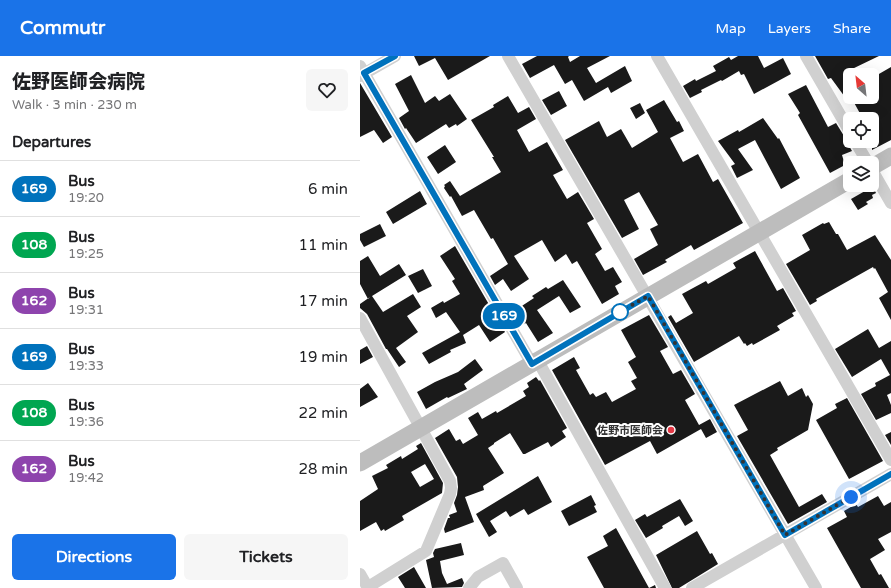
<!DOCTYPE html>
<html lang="en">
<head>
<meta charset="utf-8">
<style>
	:root { --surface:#fff; --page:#f6f6f6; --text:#202124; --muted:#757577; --line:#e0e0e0; --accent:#1a73e8 }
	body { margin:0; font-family:"Varela Round","Noto Sans JP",sans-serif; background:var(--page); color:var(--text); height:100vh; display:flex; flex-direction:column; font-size:15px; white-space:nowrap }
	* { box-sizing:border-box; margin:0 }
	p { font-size:13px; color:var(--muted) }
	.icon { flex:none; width:22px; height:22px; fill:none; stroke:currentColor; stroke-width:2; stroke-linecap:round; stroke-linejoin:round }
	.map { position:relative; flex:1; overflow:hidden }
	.side { display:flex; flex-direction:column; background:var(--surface); width:360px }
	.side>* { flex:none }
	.badge { padding:0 8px; border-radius:13px; font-size:14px; line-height:26px }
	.needle { width:26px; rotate:332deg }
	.tools { position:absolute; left:483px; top:12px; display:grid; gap:8px }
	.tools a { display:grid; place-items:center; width:36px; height:36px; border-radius:6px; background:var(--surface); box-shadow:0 4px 16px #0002; font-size:20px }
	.you { position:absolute; width:20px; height:20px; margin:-10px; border:3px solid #fff; border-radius:50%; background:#1a73e8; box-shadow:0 0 0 6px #1a73e833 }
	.map>.badge { position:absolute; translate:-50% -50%; box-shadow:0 0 0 2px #fff }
	h2 { padding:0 12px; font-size:15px; line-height:36px }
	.round { display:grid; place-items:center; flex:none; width:42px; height:42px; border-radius:6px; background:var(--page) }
	.summary { display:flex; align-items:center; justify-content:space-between; height:68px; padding:0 12px }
	h1 { font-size:19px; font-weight:800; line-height:30px }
	.action { display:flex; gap:8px; margin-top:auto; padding:8px 12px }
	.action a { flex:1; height:46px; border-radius:6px; background:var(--accent); color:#fff; font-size:16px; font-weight:800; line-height:46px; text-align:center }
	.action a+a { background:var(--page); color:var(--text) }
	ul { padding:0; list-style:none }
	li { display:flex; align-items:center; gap:12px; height:56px; padding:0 12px; border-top:1px solid var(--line) }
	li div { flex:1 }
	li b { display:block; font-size:15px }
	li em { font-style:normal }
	li .badge { min-width:44px; font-weight:700; text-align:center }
	header { display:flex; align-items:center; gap:24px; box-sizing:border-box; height:56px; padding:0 20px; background:var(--accent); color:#fff }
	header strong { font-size:19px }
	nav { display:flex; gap:22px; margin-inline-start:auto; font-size:14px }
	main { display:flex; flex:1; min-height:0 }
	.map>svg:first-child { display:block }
	.building { fill:#1a1a1a; fill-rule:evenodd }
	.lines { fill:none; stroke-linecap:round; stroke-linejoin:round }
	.street { stroke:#d0d0d0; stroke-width:12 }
	.secondary { stroke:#bdbdbd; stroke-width:17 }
	.line-casing { stroke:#fff; stroke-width:9 }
	.line { stroke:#0072bc; stroke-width:6 }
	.walk { stroke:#333; stroke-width:4; stroke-dasharray:0 7.2 }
	.stop-dot { fill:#fff; stroke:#0072bc; stroke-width:2 }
	.poi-dot { fill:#e63946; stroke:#fff; stroke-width:1.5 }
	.labels { text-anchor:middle; stroke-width:4; stroke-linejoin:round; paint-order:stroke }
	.poi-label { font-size:11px; font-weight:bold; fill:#333; stroke:#fff; text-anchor:end }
</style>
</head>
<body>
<header>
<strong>Commutr</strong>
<nav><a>Map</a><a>Layers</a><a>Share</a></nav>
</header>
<main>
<section class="side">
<div class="summary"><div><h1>佐野医師会病院</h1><p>Walk · 3 min · 230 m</p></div><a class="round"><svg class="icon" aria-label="heart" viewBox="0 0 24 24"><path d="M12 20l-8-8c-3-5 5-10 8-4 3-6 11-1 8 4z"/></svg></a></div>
<h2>Departures</h2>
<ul>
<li><span class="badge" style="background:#0072bc;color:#fff">169</span><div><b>Bus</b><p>19:20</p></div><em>6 min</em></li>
<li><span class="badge" style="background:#00a651;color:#fff">108</span><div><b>Bus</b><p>19:25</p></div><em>11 min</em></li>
<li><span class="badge" style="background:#8e44ad;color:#fff">162</span><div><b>Bus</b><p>19:31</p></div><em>17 min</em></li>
<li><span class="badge" style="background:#0072bc;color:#fff">169</span><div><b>Bus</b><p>19:33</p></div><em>19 min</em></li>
<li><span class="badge" style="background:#00a651;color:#fff">108</span><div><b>Bus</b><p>19:36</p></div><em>22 min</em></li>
<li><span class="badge" style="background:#8e44ad;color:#fff">162</span><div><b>Bus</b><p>19:42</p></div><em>28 min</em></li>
</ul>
<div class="action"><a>Directions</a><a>Tickets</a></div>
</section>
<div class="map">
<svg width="531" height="532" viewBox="0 0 531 532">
	<rect width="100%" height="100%" fill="#fff"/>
	<path class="building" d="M54,0H130L88,24L75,2L59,10Z
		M177,0H209L208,1L210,6L220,0H250L227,12L236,27L265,10L272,25L251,37L248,31L224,45L212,24L205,28L194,9L170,22L162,8Z
		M378,0H398L404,12L423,2L431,18L394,38L384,18L381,19L379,15L362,25L361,24L341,34L342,36L330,42L323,30L335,23L336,25L356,15L353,10L369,1L371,4Z
		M455,0H519L490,14V48L471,22L468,23Z
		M531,11V84L512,94V63H503L491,41H512V22Z
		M51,19L65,47L75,40L79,45L90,38L107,63L97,70L96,68L89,72L86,68L56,87L46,72L45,73L39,62L49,55L35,28Z
		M0,27L32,81L23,87L14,74L0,81Z
		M446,29L468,71L476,67L484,80L488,83V88L492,95L482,99L485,109L470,117L438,59L440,57L428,38Z
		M199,35L207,50L191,59L182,44Z
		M148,40L158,57L169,51L176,63L157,74L169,96L187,86L203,114L193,119L207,143L218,136L234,163L227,167L242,193L235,198L245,215L253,211L262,226L255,230L259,238L242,248L217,205L212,208L206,198L195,206L182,184L154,200L169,223L151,235L143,223L135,229L130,220L148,208L133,182L131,183L114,154L102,160L91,140L90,141L84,132L85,130L84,129L90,125L100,140L141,116L132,101H134L111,64L134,51L133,49Z
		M304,44L317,66L319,65L324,75L310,82L323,106L338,98L353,126L358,123L383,167L334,194L331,189L305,204L307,206L283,219L274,203L298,189L290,173L298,169L279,136L264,144L279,173L262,182L205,84L239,65L247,81L261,73L272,92L298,76L286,54Z
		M280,47L285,57L276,63L270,52Z
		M403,62L418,83L419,82L440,122L421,133L395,84L378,93L393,114L377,122L371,110L375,108L358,85L378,74L379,76Z
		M85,89L96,106L78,118L67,101Z
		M509,129H512L516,137L512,139L513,142L506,146L508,148L498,154L491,143L505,135L504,132Z
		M60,135L67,148L33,168L26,156Z
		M469,166L476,178H478L487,194L515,179L531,204V264L519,242L528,236L515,212L514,213L513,211L456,243L457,245L450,249L426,208L450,194L442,179L463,167L464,168Z
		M20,168L26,180L4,191L0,184V178Z
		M95,190L145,276L130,286L119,269L103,279L106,287L90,294L91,296L69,308L62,297L100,276L86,256L76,262L71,252L83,245L84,247L100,238L92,225L95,223L80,200Z
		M395,195L417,235L423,232L436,255L432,257L434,260L417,270L420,274L393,289L392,287L387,290L385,287L384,288L379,280L334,306L308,261L311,259L316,267L333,257L322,238L346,225L348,228L376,212L373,207Z
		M8,200L20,220L39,208L46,219L12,240L23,256L53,238L61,251L47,260L58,276L36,292L46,306L39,311L27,293H26L7,258L0,252V248L10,241L8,243L0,228V205Z
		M63,213L72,230L58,237L48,220Z
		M203,224L221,251L210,257L199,240L177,254L193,277L178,286L166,267L161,270L159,267L157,268L151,257L174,242L172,240L186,231L188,233Z
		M289,259L308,291L300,295L313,318L321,314L335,338L325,344L339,369L350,363L357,376L346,382L341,373L297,398L290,385L245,409L192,314L214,301L220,312L216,314L230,339L233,337L236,341L246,336L252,346L276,333L271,325L277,322L268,306L276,301L261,274Z
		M508,273L519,292L531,285V337L527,339L531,349V357L516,364L501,338L516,330L515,327L530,319L521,303L492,321L475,293Z
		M7,290L13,301L0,308V294Z
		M115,303L123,314L104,328L107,333L88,342L87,341L66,353L57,336L75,326L98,316Z
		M176,321L179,325L180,324L207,372L202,375L206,381L191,391L188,386L165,398H163L150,377L134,387V388L128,392L144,417L123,430L124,434L105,441L114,466L85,477L84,473L88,462H90L89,459L97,456L94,447L97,439L98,431L97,421L75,382L89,373L96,385L100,383L103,388L118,379L108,362L118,356L122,363L136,355L137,357L166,340L163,335L169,331L167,327Z
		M420,325L428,340L442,332L446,341L448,339L453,348L448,374L417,392L418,394L410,399L439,451L462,438L467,446L428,468L377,380L388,374L374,349Z
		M8,327L18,341L0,351V333Z
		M487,342L523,405L489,423L456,364L477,352L475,348Z
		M531,376V389L525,379Z
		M61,387L83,427L82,437L42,460L44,464L25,475L24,473L21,475L16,466L0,475V445L18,433L12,420L28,412L26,409L41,400L42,403L58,393L56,390ZM65,408L74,423L60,431L51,416Z
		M178,420L192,446L168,459L164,453L150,461L146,455L130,465L137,476L129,481L116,458Z
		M231,439L236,449L234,450L237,456L209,470L201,455Z
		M518,440L524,450L531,446V476L518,483L525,494L510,503L519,519L521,518L529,532H501L467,472L487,461L484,455L496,448L498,451Z
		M320,443L333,465L325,470L319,460L302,470L303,472L286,482L275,464L285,458L287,461Z
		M256,472L289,532L295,529L296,532H244L227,501L248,490L243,480Z
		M337,475L350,498L352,497L358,508L319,532H312L296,499Z
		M101,487L104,499L80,505L82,517L87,528L102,522L104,527L102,531L72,532L66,504L74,501L73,497L75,493Z
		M54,511L66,532H45L38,521Z"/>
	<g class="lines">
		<path class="street" d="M148,0L456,532
			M297,0L531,404
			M446,0L490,76
			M0,10L172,308
			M0,20L35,0
			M495,85L508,107
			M512,114L531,147
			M0,262L90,425L91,432L90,438L66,495L8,531
			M178,305L305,532
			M0,518L8,532
			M109,532L118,521L143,507L157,532
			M332,532L531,418"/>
		<path class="secondary" d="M512,111L531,100
			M0,407L490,124"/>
	</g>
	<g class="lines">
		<g class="line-casing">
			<path id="line" d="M35,0L4,17L172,308L288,240L425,479L531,418"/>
		</g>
		<use href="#line" class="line"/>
		<path class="walk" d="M260,256L288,240L425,479L491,441"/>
	</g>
	<circle class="stop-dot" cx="260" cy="256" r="8"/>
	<circle class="poi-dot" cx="311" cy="374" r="4"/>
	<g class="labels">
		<g class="poi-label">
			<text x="303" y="378">佐野市医師会</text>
		</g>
	</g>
</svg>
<div class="tools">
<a><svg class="needle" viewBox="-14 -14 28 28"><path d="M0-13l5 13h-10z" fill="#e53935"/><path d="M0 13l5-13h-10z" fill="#757577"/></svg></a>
<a><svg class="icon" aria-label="locate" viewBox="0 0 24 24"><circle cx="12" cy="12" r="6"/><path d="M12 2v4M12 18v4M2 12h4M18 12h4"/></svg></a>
<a><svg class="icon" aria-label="layers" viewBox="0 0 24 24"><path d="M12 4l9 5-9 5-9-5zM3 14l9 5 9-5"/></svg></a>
</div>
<div class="you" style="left:491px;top:441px"></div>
<b class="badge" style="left:144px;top:260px;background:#0072bc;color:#fff">169</b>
</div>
</main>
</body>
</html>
